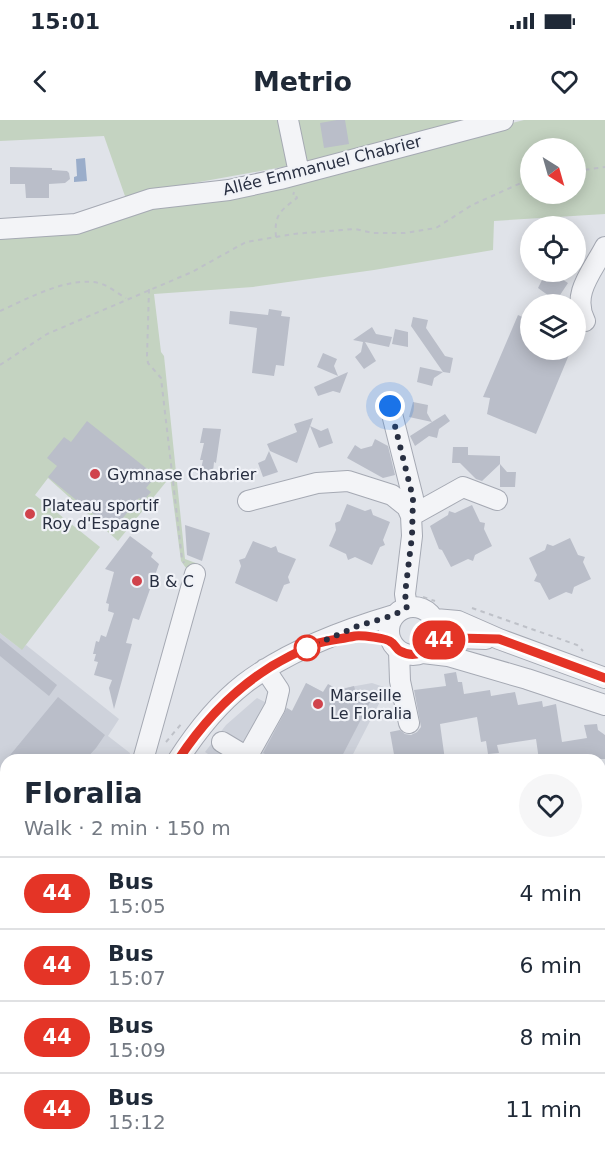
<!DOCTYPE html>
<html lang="en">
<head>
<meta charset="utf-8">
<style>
	:root { --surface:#fff; --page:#f6f6f7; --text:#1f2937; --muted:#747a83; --line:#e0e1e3 }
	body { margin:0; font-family:"DejaVu Sans",sans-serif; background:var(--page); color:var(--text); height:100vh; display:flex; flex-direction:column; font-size:22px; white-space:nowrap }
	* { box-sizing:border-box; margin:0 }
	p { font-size:20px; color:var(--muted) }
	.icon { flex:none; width:33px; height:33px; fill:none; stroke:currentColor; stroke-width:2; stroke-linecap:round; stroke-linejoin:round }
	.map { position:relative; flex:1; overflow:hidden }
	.sheet { position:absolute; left:0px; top:634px; width:606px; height:404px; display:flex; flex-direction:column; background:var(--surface); border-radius:18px 18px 0 0; box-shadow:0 3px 15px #0003 }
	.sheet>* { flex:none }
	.badge { padding:0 12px; border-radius:20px; font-size:21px; line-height:39px }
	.needle { width:39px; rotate:143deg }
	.buttons { position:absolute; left:520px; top:18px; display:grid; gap:12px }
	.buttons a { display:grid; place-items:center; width:66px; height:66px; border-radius:50%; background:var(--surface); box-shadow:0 3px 15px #0003; font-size:30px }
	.you { position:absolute; width:30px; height:30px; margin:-15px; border:4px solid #fff; border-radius:50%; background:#1a73e8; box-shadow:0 0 0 9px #1a73e833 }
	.map>.badge { position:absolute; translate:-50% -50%; box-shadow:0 0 0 3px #fff }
	.round { display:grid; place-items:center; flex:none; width:63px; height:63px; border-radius:32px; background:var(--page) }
	.headline { display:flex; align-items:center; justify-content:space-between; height:102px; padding:0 24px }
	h1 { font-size:28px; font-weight:800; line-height:45px }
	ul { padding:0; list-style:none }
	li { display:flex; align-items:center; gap:18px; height:72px; padding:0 24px; border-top:2px solid var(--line) }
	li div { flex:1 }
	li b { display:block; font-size:22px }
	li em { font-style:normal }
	li .badge { min-width:66px; font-weight:700; text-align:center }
	.status { display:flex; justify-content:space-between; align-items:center; height:42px; padding:0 30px; background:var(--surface); direction:ltr }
	.status svg { height:16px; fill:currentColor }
	header { display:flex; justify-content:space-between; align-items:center; height:78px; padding:0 24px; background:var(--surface); font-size:27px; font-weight:800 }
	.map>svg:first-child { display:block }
	.built { fill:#ced2db }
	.green { fill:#c4d3c1; fill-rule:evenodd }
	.water { fill:#9aadca }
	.building { fill:#babec9 }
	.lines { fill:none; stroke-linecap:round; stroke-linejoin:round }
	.minor-casing { stroke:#a5a9b3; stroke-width:22 }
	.path { stroke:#bec1c8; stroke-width:2; stroke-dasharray:4.5 4.5; stroke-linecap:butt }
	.minor { stroke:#f3f4f7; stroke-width:20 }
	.line-casing { stroke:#fff; stroke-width:14 }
	.line { stroke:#e43426; stroke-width:9 }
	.walk { stroke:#282f41; stroke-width:6; stroke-dasharray:0 10.8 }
	.poi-dot { fill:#d0434c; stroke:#f0f2f7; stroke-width:2 }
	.stop-dot { fill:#fff; stroke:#e43426; stroke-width:3 }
	.labels { text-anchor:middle; stroke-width:4.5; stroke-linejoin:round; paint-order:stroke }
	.street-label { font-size:16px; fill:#282f41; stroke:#f0f2f7 }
	.poi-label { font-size:16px; fill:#282f41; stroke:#f0f2f7; text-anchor:start }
</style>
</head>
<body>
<div class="status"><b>15:01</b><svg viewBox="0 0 49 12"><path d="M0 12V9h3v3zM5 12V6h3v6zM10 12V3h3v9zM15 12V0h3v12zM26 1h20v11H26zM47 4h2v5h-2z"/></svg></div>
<header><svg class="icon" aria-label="back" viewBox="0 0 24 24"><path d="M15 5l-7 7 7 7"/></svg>Metrio<svg class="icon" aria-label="heart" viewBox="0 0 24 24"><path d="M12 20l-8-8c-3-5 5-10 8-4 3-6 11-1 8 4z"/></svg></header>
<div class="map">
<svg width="605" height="1037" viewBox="0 0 605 1037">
	<rect width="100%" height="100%" fill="#e0e3e9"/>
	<path class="built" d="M0,513L21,529L26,525L119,599L108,616L130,633L128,640H6V794L0,789Z
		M306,563L323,572L372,563L387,568L350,640H217L205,632L226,605L257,578L281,590L284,586L292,591Z
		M0,911L6,912V1032H122V1037H0Z"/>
	<path class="green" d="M0,0H476L288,46L155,70L126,79L104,16L0,21Z
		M524,0H605V94L494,101L493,130L374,150L253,167L154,174L161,232L164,236L185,439L201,445H192L186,448L181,441L170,357L118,421L48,358L35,375L100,427L22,530L0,513V113C176,82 351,45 524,0ZM531,28H576V74H531Z"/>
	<path class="water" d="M85,38L87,61L74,62V57L77,56L76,39Z"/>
	<path class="building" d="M337,0H345L349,24L324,28L320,3Z
		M10,47L52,48V50L67,51L69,53L70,59L65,63L49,64V78H26L25,64H10Z
		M546,152H551L568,163L556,181L538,168Z
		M269,189L282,191L281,196L290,197L284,246L276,245L274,256L252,253L257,208L229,204L230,191L268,195Z
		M518,195L531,201V230H571L536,314L487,294L490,278L483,277Z
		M413,197L428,200L426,208L445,236L453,238L450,253L443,252L434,258L432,266L417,262L420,247L443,252L411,206Z
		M372,207L376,214L392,217L389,227L365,222L376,241L364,249L355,237L361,232L363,222L353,220Z
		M395,209L408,212V227L392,224Z
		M323,233L337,239L334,246L338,256L317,247Z
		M348,252L340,273L333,271L318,276L314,267Z
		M413,282L428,285L427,293L432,302L445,294L450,301L439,309L437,318L429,316L415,326L410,316L432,302L409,297Z
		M313,298L297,343L270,331L267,324L297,312L294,304Z
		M87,301L156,356L146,368L151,372L143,381L139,378L113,410L48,357L57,346L47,338L64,317L71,322Z
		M310,306L321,311L328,308L333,323L319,328Z
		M203,308L221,309L216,343L214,342L213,352L201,349L203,340H200L204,323H200Z
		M375,319L388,326L395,355L383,358L347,338L355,325L361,329L372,326Z
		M453,327H468V335L500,336V344L507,352H516L515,367H500V344L482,361L476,359L460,343H452Z
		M269,331L278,352L263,357L258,343L265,340Z
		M347,384L365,391L371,389L373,395L390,402L383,420L385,425L380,427L372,445L355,437L348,440L346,434L329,426L336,410L335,403L340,401Z
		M472,385L480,402L485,403L484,409L492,426L475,435L473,441L468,439L451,447L442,430L439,429L430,406L448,395L449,391L455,393Z
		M185,405L210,413L202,441L187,435Z
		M130,416L153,433L151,437L159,444L139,500L133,498L126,523L132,524L114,589L109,568L112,560L94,555L98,542L94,541L96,534H93L96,521L99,522L101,515L106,517L114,493L108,491L109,484L106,483L114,452L105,449Z
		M570,418L578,435L585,437L583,442L591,459L574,467L572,474L566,472L549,480L540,463L534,461L537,455L529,438L545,430L547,424L553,426Z
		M253,421L271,428L276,426L278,432L296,439L288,457L290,463L284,465L277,482L235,463L241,446L239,440L245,438Z
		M0,518L57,565L49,576L0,536Z
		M456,552L458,562H462L464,574L490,570L491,576L515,572L518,585L542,581L543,587L556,584L562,622L587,618L584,605L597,604L598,610L605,615V639L539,640L536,619L497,625L499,633L488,634L486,621L481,622L477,597L440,604L445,640H395L390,612L400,610L405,614L411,615L417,612L421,607L414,570L446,566L444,554Z
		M306,563L323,572L328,564L339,570L354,566L357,576L370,582L340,640H278L263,633L287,588L292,591Z
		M58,577L105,615L96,628L85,640H6Z"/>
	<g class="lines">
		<g class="minor-casing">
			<path id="minor" d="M288,0L299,53
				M0,109L76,104L151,79L229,70L280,59L503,0
				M585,201C571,174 592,152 605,127
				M390,286L413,378L411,396
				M248,381L317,363L348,361L392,375L407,387L411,396L412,416L405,474L407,487
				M411,396L463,367L497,380
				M389 511a24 24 0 1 1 48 0a24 24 0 1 1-48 0Z
				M435,499L458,501L499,519L605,558
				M435,520L457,518L486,519
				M399,531L400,561L409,603
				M423,533L448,536L527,559L605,585
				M222,622L252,640
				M247,637L275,587L279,570L265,549
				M143,640L195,454
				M178,640C196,612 217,585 244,564C287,531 343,510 394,495
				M0,821L6,830
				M600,845L605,833
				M0,887L6,888
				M0,918L6,920
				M600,1013L605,1002
				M183,1032L189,1037
				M108,1037L110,1032
				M520,1037L522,1032
				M590,1037L592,1032"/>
		</g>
		<path class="path" d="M576,51L605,47
			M276,117C274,95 280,91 297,78L296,76H293L294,72
			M149,169L147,236L148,243L161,258L182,439L184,443
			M0,191C27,179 72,154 102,164C110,167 118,174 126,178
			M0,245L47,214L192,152L246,122L293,114L355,109L373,113H405L436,108L472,85L521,63L531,61
			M423,477L435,481
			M472,488L577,525L583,531
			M166,622L182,603"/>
		<use href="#minor" class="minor"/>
	</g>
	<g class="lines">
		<g class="line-casing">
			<path id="line" d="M178,640C207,596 242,560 290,536C298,532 307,527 315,524C327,520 342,519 355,516C361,515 387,518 391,522C395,524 396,529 400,531C415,539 427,532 435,520L457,518L499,519L605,558"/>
		</g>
		<use href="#line" class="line"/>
		<path class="walk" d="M307,528L358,506L394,495L407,487L405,474L412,416L413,378L390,286"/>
	</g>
	<g class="poi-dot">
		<circle cx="95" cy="354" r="6"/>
		<circle cx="30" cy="394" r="6"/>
		<circle cx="137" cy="461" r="6"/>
		<circle cx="318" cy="584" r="6"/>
	</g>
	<circle class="stop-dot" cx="307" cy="528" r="12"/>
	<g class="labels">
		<g class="street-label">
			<text transform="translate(322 45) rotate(-14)" y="6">Allée Emmanuel Chabrier</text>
		</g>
		<g class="poi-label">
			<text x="107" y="360">Gymnase Chabrier</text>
			<text x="42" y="391">Plateau sportif<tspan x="42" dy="18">Roy d'Espagne</tspan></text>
			<text x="149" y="467">B &amp; C</text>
			<text x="330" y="581">Marseille<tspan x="330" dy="18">Le Floralia</tspan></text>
		</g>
	</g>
</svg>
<div class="buttons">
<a><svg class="needle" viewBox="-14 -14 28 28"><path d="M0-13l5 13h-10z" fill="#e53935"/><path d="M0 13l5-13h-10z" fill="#747a83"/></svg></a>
<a><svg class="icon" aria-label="locate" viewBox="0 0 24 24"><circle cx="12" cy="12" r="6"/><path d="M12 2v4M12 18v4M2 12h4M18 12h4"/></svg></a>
<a><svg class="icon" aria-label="layers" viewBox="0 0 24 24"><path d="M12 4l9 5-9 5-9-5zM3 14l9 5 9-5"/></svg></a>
</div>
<div class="you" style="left:390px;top:286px"></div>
<b class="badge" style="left:439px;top:520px;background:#e43426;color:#fff">44</b>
<section class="sheet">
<div class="headline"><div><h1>Floralia</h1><p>Walk · 2 min · 150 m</p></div><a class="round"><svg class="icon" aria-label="heart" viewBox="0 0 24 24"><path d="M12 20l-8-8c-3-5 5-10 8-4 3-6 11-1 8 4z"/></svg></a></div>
<ul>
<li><span class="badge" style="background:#e43426;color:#fff">44</span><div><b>Bus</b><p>15:05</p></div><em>4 min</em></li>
<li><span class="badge" style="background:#e43426;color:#fff">44</span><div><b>Bus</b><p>15:07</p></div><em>6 min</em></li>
<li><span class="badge" style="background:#e43426;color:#fff">44</span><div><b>Bus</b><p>15:09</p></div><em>8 min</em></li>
<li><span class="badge" style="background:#e43426;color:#fff">44</span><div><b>Bus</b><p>15:12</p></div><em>11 min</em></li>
</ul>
</section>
</div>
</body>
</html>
